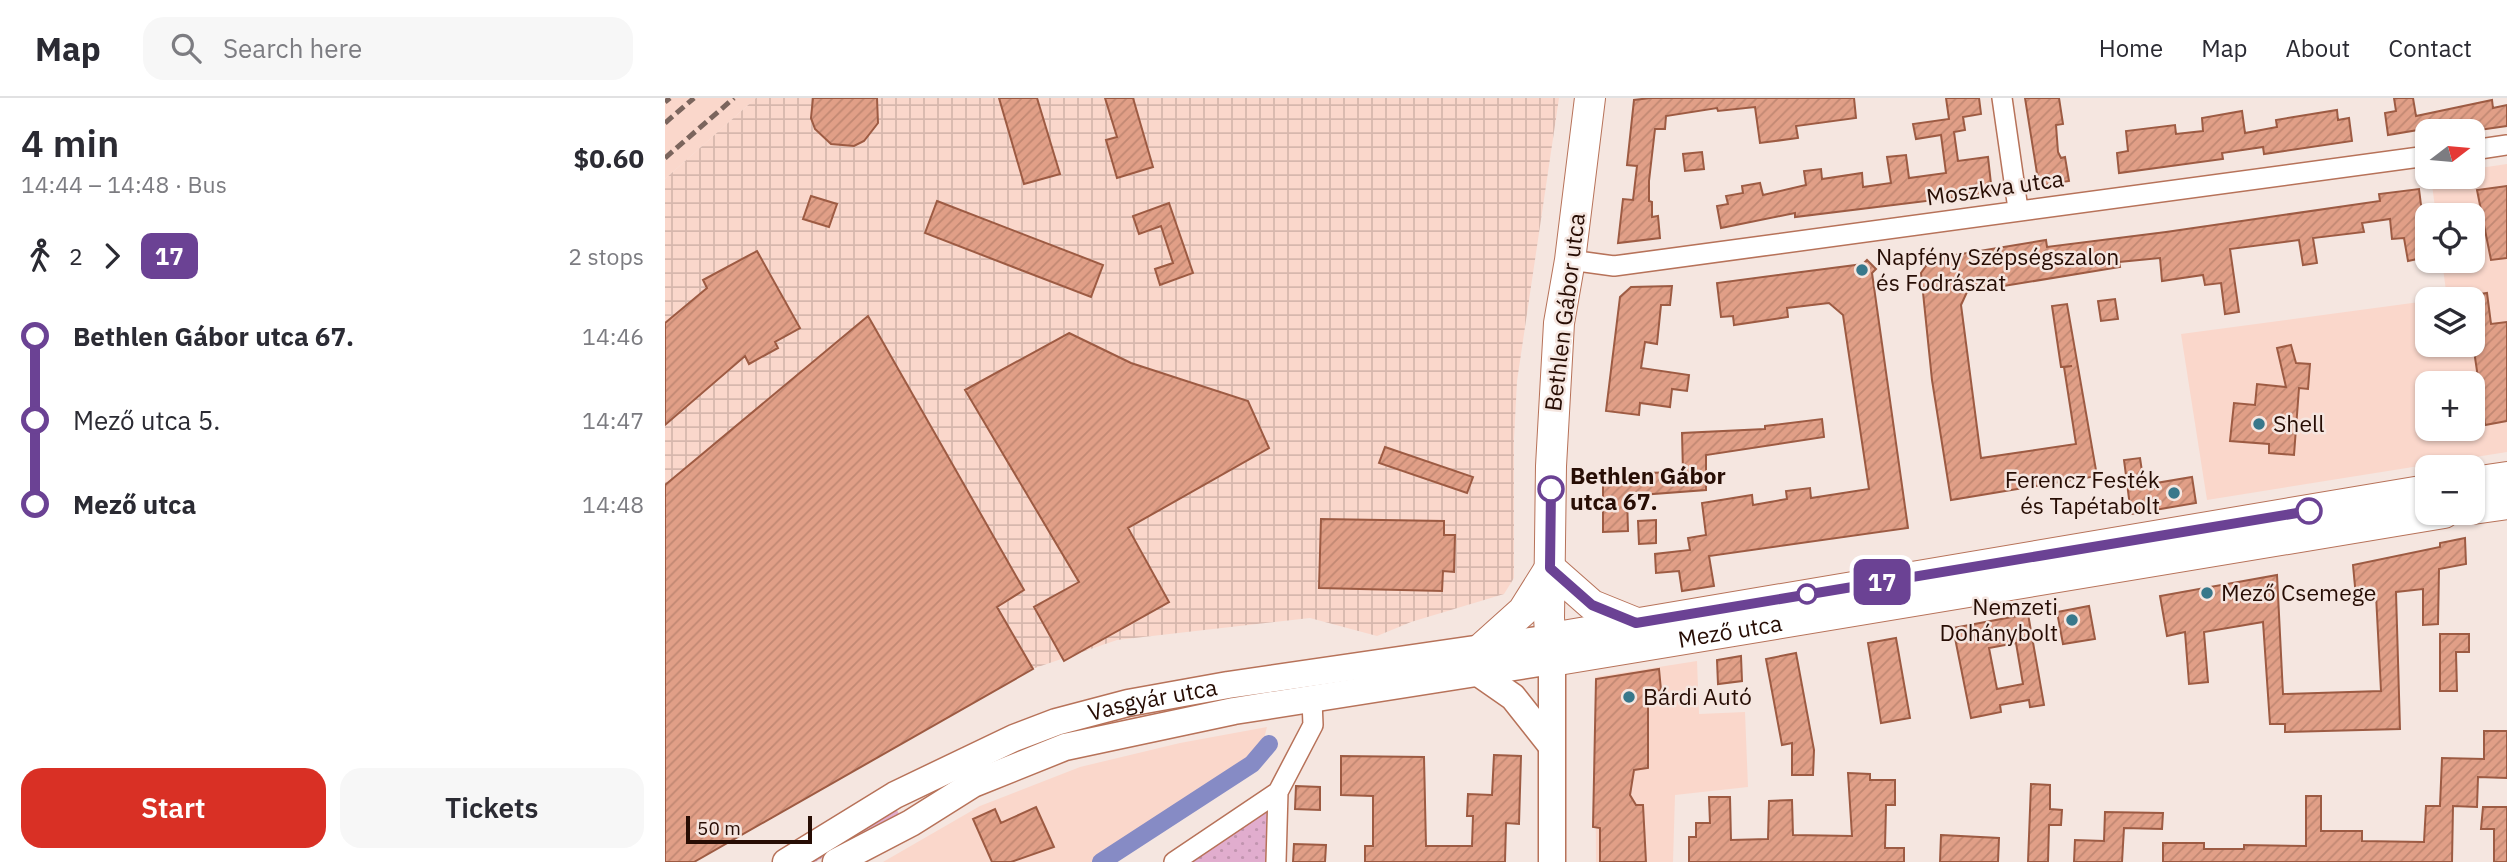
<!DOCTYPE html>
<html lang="en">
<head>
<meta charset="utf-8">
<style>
	:root { --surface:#fff; --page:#f7f7f7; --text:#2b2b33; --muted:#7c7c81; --line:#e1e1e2; --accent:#d93025 }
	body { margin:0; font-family:"IBM Plex Sans",sans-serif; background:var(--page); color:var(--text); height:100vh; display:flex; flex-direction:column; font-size:26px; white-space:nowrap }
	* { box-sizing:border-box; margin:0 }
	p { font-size:23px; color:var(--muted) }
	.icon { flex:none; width:38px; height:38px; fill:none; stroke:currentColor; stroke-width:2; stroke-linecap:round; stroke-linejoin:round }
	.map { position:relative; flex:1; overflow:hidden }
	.drawer { display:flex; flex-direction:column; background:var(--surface); width:665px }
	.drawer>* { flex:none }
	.badge { padding:0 14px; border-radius:10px; font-size:24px; line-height:46px }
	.needle { width:46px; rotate:74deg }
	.tools { position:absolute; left:1750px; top:21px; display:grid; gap:14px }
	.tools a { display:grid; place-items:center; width:70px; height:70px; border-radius:14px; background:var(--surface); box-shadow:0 2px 5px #0004; font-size:35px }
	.scale { position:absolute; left:21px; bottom:18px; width:126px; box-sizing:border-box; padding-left:7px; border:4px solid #270d04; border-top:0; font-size:19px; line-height:24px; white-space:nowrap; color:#270d04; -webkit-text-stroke:5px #f5e6e0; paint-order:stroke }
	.map>.badge { position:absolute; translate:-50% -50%; box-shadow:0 0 0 4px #fff }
	.legs { display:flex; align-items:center; gap:10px; height:77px; padding:0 21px; font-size:23px }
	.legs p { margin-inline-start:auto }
	.head { display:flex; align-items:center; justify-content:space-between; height:119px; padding:0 21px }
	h1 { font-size:38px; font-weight:600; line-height:52px }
	.primary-button { display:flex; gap:14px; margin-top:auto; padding:14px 21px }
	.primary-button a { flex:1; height:80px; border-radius:21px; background:var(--accent); color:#fff; font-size:28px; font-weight:600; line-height:80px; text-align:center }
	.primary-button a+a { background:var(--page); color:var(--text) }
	ul { padding:0 21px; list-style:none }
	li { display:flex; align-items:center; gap:24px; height:84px; font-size:26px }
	li i { display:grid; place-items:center; width:10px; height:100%; margin:0 9px; background:currentColor }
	li i::after { content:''; width:18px; height:18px; margin:-9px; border:5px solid; border-radius:50%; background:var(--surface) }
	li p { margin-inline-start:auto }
	li:first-child i { background:linear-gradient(#0000 50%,currentColor 0) }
	li:last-child i { background:linear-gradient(currentColor 50%,#0000 0) }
	header { display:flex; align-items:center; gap:42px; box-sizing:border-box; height:98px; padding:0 35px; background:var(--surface); border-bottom:2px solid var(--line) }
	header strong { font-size:33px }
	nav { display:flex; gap:38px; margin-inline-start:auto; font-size:24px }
	.search { width:490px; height:63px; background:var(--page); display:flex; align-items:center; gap:18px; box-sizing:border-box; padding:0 24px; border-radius:21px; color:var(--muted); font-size:26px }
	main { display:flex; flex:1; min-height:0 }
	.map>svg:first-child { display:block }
	.built { fill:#fad7cb; fill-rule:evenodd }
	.industrial { fill:url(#industrial-grid) }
	.grass { fill:url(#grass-tufts) }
	.park { fill:url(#park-dots) }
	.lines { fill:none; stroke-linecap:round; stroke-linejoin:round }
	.canal { stroke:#868bc5; stroke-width:18 }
	.building { fill:url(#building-hatch); stroke:#9d5b43; stroke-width:2; fill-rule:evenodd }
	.street-casing { stroke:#b77259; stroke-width:22 }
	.secondary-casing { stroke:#b77259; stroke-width:29 }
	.primary-casing { stroke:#b77259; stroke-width:32 }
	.street { stroke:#fff; stroke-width:19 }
	.secondary { stroke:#fff; stroke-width:26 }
	.primary { stroke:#fff; stroke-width:30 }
	.rail { stroke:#7b655d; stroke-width:5; stroke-dasharray:10 5; stroke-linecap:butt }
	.line-1-casing { stroke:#fff; stroke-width:16 }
	.line-1 { stroke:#6b4294; stroke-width:10 }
	.poi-dot { fill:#38788b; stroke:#f5e6e0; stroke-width:2.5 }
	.stop-1-dot { fill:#fff; stroke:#6b4294; stroke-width:3.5 }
	.labels { text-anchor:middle; stroke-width:5; stroke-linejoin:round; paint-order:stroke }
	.street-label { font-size:23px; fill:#270d04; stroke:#f5e6e0 }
	.poi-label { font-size:23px; fill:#270d04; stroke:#f5e6e0; text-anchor:start }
	.stop-label { font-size:23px; font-weight:bold; fill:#270d04; stroke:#f5e6e0; text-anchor:start }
</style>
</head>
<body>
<header>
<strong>Map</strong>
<div class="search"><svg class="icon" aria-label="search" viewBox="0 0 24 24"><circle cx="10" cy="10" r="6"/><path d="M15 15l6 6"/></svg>Search here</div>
<nav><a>Home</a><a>Map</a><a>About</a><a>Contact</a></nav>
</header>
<main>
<section class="drawer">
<div class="head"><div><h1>4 min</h1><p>14:44 – 14:48 · Bus</p></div><b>$0.60</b></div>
<div class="legs"><svg class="icon" aria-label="walk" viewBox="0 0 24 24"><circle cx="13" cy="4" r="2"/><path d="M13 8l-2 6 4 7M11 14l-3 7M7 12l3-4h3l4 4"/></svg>2<svg class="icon" aria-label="forward" viewBox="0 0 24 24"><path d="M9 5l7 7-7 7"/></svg><b class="badge" style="background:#6b4294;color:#fff">17</b><p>2 stops</p></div>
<ul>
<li><i style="color:#6b4294"></i><b>Bethlen Gábor utca 67.</b><p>14:46</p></li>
<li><i style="color:#6b4294"></i><span>Mező utca 5.</span><p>14:47</p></li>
<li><i style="color:#6b4294"></i><b>Mező utca</b><p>14:48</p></li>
</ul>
<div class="primary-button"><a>Start</a><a>Tickets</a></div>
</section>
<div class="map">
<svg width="1842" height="764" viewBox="0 0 1842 764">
	<defs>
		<pattern id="industrial-grid" width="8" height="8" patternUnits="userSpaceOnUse" patternTransform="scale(1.75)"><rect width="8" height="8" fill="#fad7cb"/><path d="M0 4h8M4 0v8" fill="none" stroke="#d6b7ad"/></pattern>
		<pattern id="grass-tufts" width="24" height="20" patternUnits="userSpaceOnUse" patternTransform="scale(1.75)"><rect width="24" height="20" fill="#e1adce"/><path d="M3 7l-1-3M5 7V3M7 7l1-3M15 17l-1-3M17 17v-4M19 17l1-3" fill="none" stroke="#c194af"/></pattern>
		<pattern id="park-dots" width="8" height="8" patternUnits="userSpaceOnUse" patternTransform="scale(1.75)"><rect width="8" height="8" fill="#e1adce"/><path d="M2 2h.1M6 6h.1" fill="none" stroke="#c194af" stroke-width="1.8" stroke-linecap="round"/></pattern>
		<pattern id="building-hatch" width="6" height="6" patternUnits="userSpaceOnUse" patternTransform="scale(1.75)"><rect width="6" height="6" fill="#e19f87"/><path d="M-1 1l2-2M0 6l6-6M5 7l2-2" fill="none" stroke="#c18873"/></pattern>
	</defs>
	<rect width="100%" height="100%" fill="#f5e6e0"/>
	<path class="built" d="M0,0H91L0,81Z
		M1842,66V354L1542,402L1516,236L1762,203V247H1808V201H1773L1782,200L1777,163H1808V117H1771L1766,79H1808V71ZM1762,285H1808V331H1762Z
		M1032,563L1034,616L1080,614L1083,689L1010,697L1008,764H931L930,579Z
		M602,629L596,652L428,764H218L315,708L415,669L515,645Z"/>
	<path class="industrial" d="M91,0H894L852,283L849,341V480L839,496L746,524L712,538L645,520L452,542L367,571L0,764V81Z"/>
	<path class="grass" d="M230,709L234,716L150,764H137Z"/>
	<path class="park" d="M613,694L611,764H509Z"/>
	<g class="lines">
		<path class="canal" d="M436,764L587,666L604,646"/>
	</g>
	<path class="building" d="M148,0H212L213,25L199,43L189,48L166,46L150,31L146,20Z
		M334,0H372L395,76L359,86Z
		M440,0H468L488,69L452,80L441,42L452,39Z
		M985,0H1189L1191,20L1131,28L1133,40L1095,45L1090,9L1053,13L1052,10L1001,18L1000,31H990L984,83V103L987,104V119L993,118L995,140L953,145L958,101L968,102L972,68L962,67L969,2Z
		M1281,0H1314L1316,16L1298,19L1300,32L1289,34L1293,63L1323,59L1327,95L1130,119V115L1056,130L1052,108L1063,106L1061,98L1078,95L1077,88L1095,85L1098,97L1141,87L1139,73L1156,71L1157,81L1197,75L1198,89L1226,85L1222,59L1241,57L1244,80L1281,75L1276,37L1251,41L1248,26L1284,21Z
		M1360,0H1394L1398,26L1391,27L1393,54L1396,60L1400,59L1404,83L1374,88Z
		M1729,0H1748L1751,18L1827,2L1828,10L1842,7V28L1807,33H1765V30L1723,37L1720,15L1731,13Z
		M1672,12L1673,22L1684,20L1687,43L1599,56L1598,49L1557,55L1558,61L1454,75L1452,55L1463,53L1461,33L1510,27L1511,36L1538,33L1537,20L1577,13L1580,35L1612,29L1611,22Z
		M1037,54L1039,71L1020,73L1018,56Z
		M1842,88V160L1826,162L1812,92Z
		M1754,91L1758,123L1762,122V159L1743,163L1739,140L1727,141L1725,121L1697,125L1699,134L1648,140L1652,165L1638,167L1634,142L1565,151L1574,214L1560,216L1556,185L1540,187L1538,177L1497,183L1495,160L1454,164L1455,169L1302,194L1296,207L1316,360L1411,346L1399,269L1407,268L1396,269L1387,208L1402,206L1432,378L1286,402L1267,282L1256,175L1266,161L1381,142L1382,149L1501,134L1715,103L1714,96Z
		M146,98L172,106L164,129L138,121Z
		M272,103L438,167L426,199L260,135Z
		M504,105L528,175L495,187L490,171L508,165L496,128L474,136L468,118Z
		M92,153L135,230L110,244L113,250L84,266L80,258L0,327V225L42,190L38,182Z
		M1202,162L1211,171L1207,175L1243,430L1044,458L1049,488L1017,493L1014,473L991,475L990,456L1025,452L1023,440L1041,437L1037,405L1087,397L1088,407L1122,401L1121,393L1145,390L1146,400L1204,391L1178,217L1164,205L1122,210L1123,219L1069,227L1068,218L1056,219L1052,185L1198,166Z
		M1007,188L1005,207H996L992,246L980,244L976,270L1024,277L1022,293L1007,291L1005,309L975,305L974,317L941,313L955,199L966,189Z
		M1822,195L1826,226L1842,224V323L1820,327L1808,246V197Z
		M1450,201L1453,221L1436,223L1433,203Z
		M203,218L359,492L332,509L368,571L29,764H0V387Z
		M404,235L466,265L583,303L604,350L463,430L504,504L399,563L369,509L414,484L300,292Z
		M1626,247L1631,265L1645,266L1643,291L1634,290L1629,357L1604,355V346L1565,343L1569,305L1590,307L1592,286L1621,289L1612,250Z
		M1157,321L1159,339L1041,357V392L962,398L963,433L938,434V376L1018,374L1017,335L1100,331V328Z
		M720,349L808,379L802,395L714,365Z
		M1475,360L1479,387L1527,379L1531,405L1466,416L1459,362Z
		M656,421L779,423V437H790L789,474L778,473L777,493L654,490Z
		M991,422V445L974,446L973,423Z
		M1800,440L1801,466L1774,471L1773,526L1758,527V491L1731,494L1735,631L1620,634V626H1605L1598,524L1539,534L1543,584L1524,586L1520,534L1502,538L1495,498L1612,477L1618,596L1716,593L1711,497L1691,499L1688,467L1775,449V445Z
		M1424,508L1430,541L1398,546L1392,514Z
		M1363,516L1379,607L1365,609L1364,602L1335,607L1336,614L1306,620L1288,530ZM1351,545L1358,586L1332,591L1324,550Z
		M1775,536H1804V554H1791L1792,593H1775Z
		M1231,540L1245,620L1216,625L1203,545Z
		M1131,555L1149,652L1148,677H1127V645L1117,647L1101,561Z
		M1076,558L1077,583L1053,586L1052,562Z
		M994,571L996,592L983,594V670L969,672L965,697L971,707H978L981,764H935V730L928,729L931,581Z
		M1819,633H1842V680L1813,679L1812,709L1788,708L1787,764H1498V745H1539V751H1579V747L1641,748V698H1656V733H1697V743L1759,744L1761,708H1775L1777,660L1819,661Z
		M829,657L856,658L854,726L841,725L840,764H700V748H708V698L676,697V658L759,659L761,748H807L808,718H802L803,696L827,697Z
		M1183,675L1205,676V682H1230V707H1221L1220,750H1239V764H1024V739H1031V725H1045L1044,699H1065L1066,742L1103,741L1104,703L1127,702L1128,737L1187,738Z
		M1366,686L1385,687V711L1397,712L1396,727H1384L1383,764H1363Z
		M631,688L655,689V712L630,711Z
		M371,709L389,749L346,764H327L308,721L330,711L336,725Z
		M1818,709H1842V764H1829V731H1816Z
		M1440,714L1498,715L1497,731L1459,730L1457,764H1409L1410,742L1439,743Z
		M1276,737L1334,740L1333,764H1275Z
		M629,746L661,747L660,764H628Z"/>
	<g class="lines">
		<g class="street-casing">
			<path id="street" d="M1337,0L1353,111
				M1808,52L1842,47
				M905,162L949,168L1762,58
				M509,764L613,694
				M611,764L613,694L648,627L647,602"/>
		</g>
		<g class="secondary-casing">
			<g id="secondary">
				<path d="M815,576L848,599L886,647"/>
				<path id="s1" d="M121,764L230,697L349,640L391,624L463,605L563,587L886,540"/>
				<path d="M171,764L246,725L308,686L400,649L569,613L887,563V764"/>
			</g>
		</g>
		<g class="primary-casing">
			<g id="primary">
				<path id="s2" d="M925,0L905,162L894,225L886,368L884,520L887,563L1779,415"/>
				<path d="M1808,384L1842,379"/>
				<path d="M1808,411L1842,406"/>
				<path d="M885,470L927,507L969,524"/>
				<path d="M886,540L1762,392"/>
				<path d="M819,548L858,513L883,473"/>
			</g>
		</g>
		<use href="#street" class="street"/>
		<use href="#secondary" class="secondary"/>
		<use href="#primary" class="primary"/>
		<path class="rail" d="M0,4L5,0
			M0,25L29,0
			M0,60L69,0"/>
	</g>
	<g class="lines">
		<g class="line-1-casing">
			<path id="line-1" d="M886,391L885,470L927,507L971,525L1644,413"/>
		</g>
		<use href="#line-1" class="line-1"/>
	</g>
	<g class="poi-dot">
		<circle cx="1197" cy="172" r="7"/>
		<circle cx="1594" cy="326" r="7"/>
		<circle cx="1509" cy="395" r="7"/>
		<circle cx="1542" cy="495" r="7"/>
		<circle cx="1407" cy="522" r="7"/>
		<circle cx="964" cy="599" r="7"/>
	</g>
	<g class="stop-1-dot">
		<circle cx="886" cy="391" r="12"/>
		<circle cx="1644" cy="413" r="12"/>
		<circle cx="1142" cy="496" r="9"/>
	</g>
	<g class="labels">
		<g class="street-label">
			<text transform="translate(1330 90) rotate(-8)" y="8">Moszkva utca</text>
			<text transform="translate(900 214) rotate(-83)" y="8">Bethlen Gábor utca</text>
			<text dy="8" stroke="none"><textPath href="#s2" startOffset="746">Mező utca</textPath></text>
			<text dy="8" stroke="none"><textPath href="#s1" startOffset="404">Vasgyár utca</textPath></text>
		</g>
		<g class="poi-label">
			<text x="1211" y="167">Napfény Szépségszalon<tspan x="1211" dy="26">és Fodrászat</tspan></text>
			<text x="1608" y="334">Shell</text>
			<text x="1495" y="390" text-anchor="end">Ferencz Festék<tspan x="1495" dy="26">és Tapétabolt</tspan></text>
			<text x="1556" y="503">Mező Csemege</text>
			<text x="1393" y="517" text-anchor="end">Nemzeti<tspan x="1393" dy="26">Dohánybolt</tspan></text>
			<text x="978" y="607">Bárdi Autó</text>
		</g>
		<g class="stop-label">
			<text x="905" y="386">Bethlen Gábor<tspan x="905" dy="26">utca 67.</tspan></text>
		</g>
	</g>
</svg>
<div class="tools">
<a><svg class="needle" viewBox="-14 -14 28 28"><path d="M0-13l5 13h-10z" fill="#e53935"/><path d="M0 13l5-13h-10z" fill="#7c7c81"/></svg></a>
<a><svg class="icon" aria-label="locate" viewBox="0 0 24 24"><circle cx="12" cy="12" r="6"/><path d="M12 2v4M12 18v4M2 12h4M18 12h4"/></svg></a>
<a><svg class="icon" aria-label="layers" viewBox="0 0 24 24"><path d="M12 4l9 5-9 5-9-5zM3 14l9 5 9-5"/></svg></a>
<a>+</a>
<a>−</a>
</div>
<div class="scale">50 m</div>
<b class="badge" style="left:1217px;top:484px;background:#6b4294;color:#fff">17</b>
</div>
</main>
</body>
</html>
